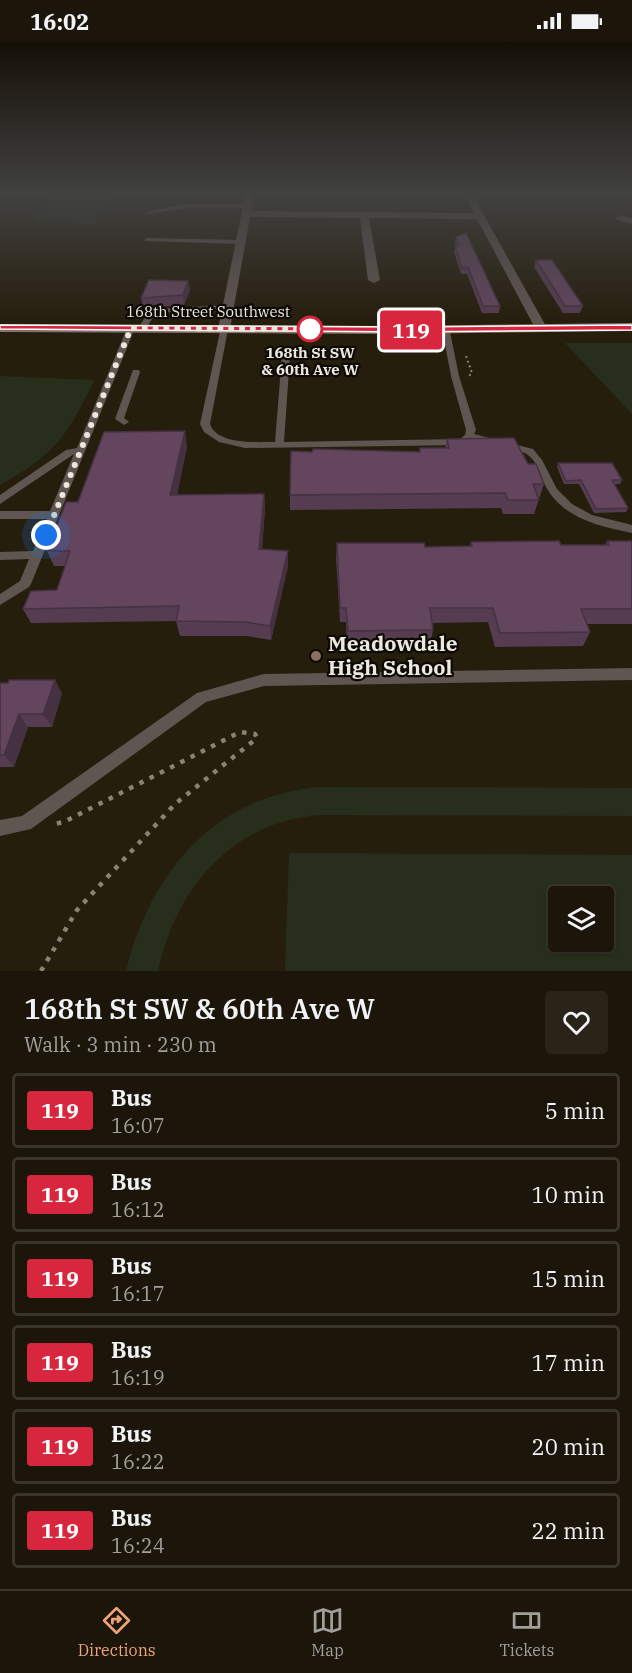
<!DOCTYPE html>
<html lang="en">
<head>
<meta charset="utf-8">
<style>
	:root { --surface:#1c160a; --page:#292318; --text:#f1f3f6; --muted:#a09f9c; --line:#3a352b; --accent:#efa377 }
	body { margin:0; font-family:"IBM Plex Serif",serif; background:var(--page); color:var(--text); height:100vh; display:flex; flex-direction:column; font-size:22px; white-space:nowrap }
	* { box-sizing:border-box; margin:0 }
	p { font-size:20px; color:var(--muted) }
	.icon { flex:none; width:33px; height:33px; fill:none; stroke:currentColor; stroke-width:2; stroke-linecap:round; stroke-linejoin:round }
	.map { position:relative; height:929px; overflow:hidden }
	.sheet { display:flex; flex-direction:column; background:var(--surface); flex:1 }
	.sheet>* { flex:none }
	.badge { padding:0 12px; border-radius:4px; font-size:21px; line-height:39px }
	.tools { position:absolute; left:548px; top:844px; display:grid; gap:12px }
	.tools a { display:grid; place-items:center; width:66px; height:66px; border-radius:6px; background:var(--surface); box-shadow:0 2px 4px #0004,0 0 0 2px var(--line); font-size:30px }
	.you { position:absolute; width:30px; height:30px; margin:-15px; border:4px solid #fff; border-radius:50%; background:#1a73e8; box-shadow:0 0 0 9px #1a73e833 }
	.map>.badge { position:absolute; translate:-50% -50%; box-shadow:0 0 0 3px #fff }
	.round { display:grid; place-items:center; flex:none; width:63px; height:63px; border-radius:6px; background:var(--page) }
	.overview { display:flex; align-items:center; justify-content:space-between; height:102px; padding:0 24px }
	h1 { font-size:28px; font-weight:600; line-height:45px }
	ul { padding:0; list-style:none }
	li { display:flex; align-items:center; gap:18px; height:75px; margin:0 12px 9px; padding:0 12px; border:3px solid var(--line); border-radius:6px }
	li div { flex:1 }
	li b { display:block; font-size:22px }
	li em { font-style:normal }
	li .badge { min-width:66px; font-weight:700; text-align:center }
	.status { display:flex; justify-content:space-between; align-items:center; height:42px; padding:0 30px; background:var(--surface); direction:ltr }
	.status svg { height:16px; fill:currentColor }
	.tabs { display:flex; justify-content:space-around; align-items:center; height:84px; border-top:2px solid var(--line); background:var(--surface); font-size:16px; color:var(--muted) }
	.tabs a { display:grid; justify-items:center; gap:3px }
	.tabs .on { color:var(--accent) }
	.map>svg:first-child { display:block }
	.green { fill:#272e1c; fill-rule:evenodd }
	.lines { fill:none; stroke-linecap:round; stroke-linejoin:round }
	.path-far1 { stroke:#8a8375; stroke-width:2; stroke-dasharray:2 3; stroke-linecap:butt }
	.path { stroke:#8a8375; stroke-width:4.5; stroke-dasharray:4.5 7; stroke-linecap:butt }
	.lane { fill:#5f5551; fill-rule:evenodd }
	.street { fill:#5f5551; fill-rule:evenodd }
	.secondary { fill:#83736d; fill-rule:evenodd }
	.wall { fill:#553c51 }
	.shaded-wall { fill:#453142 }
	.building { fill:#63465e; stroke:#453142; stroke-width:1.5 }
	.line { fill:#d7263d; stroke:#fff; stroke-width:1.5 }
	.walk { stroke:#ede8dd; stroke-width:6; stroke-dasharray:0 10.8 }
	.stop-dot { fill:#fff; stroke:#d7263d; stroke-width:3 }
	.education-dot { fill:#8d6e63; stroke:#0c0903; stroke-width:2 }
	.labels { text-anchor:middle; stroke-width:4.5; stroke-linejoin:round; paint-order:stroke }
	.far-street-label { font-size:15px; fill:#ede8dd; stroke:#0c0903 }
	.far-stop-label { font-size:15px; font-weight:bold; fill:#ede8dd; stroke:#0c0903 }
	.near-poi-label { font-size:21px; font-weight:bold; fill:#ede8dd; stroke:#0c0903; text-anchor:start }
</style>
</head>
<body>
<div class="status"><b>16:02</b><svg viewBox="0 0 49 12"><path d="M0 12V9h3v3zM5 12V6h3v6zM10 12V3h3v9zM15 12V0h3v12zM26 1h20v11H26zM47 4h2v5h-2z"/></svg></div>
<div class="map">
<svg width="632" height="929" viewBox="0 0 632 929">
	<rect width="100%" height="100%" fill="#261e0d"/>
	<path class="green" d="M53,150H118L94,183L34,179Z
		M565,301H632V372Z
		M0,334L94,338C69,393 54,413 0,443Z
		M321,745L632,746V774L321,773C232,779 176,846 158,929H126C150,830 215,753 321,745Z
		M289,811L632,813V929H285ZM558,855H603V900H558Z"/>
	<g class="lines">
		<path class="path-far1" d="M466,314L472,331L468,335"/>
		<path class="path" d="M41,929L77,868L175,762L257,696L255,692L240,690L64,780L54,782"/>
		<path class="lane" d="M185,162H247L250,164L247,166H185L149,172L146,170Z
			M147,196L241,198L244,200L241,202L145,199L144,198Z
			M229,263L233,265L231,266L156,271L145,288L138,286L151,267Z
			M128,284L135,286L31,542L29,545L0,563V552L20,539L29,517L0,518V510L33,509L47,477H0V469H50L74,412L0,462V453L66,408L77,406Z
			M221,285L228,287L210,382C217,403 256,400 275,400L282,313L286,311L290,313L284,400L460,397L465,393L466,388L451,334L442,287L449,285L459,334L476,388L474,392L533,407L542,418L557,447L572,462L592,473L632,483V491C599,484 564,477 546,445C540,435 538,420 528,413C521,407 483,400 471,397L462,403L245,406L219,400L204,390L200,382Z
			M133,328H139L140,330L124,376L129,380L124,383L115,377Z
			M632,626V638L264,644L206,660L31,787L0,794V778L22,774L197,651L264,632Z"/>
		<path class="street" d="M246,150H254L251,169L474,171L463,150H471L547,286L541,290L535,286L477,177L369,176L380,238L374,241L368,238L360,176L250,175L230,287L228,290H220L218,287Z
			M620,173L632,176V182L617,178L615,176Z"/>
		<path class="secondary" d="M632,281V289L390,292L0,290V282L390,284Z"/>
	</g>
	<path class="wall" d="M456,195L500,264L499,271H482L467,232H461L454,210L456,204L455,201Z
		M536,218L583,264L580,271H563L534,225Z
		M188,239L190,248L184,263L143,266L141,256Z
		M447,397L528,422L544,442L534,472H503L501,466L290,468V453L419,410L420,406H445Z
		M187,404L177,453L264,452L265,466L262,507L288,524L271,598L247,594H180L176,579L31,581L23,567L57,548L65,524H54L47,509L78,460Z
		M558,421L622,438L620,442H614L628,466L626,470L594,471L579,442H564L557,425Z
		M607,499H632V582H587L590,590L583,604L495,605L488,580L432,581L433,588L430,603L347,604L346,580H340L336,516L337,501L425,505L470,504L471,500L561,503H605Z
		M0,641L62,651L52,685H28L14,725H0Z"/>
	<path class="shaded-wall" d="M188,239L190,248L184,263L183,253Z
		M185,389L187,404L174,468L170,453Z
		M264,452L265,466L261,522L259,507Z
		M288,509V524L271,598L270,584Z
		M55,638L62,651L52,685L43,672Z
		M19,672L28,685L14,725L4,713Z"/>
	<path class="building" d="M466,191L500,264H483L468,225L462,226L455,204H459L456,195Z
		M536,218H552L583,264H565Z
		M149,238L188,239L183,253L141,256Z
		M185,389L170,453L264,452L259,507L288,509L270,584L245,580L176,579L179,564L23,567L31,549L57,548L70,509H47L66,460H78L104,390Z
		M514,396L528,422H536L544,442H533L539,458H508L505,451L290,453L291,409L312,410L313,407L420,410V406H449L447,397Z
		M558,421H612L622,438H612L628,466L596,467L581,438L566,439Z
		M559,499L561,503H609L607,499H632V567H581L590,590L500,591L493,566H430L433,588L348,589L346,566H340L337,501H424L425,505L472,504L471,500Z
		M9,638H55L43,672H19L4,713H0V641H8Z"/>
	<linearGradient id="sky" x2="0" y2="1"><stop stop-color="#151007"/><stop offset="0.54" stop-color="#414140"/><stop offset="1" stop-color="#414140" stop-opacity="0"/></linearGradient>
	<rect width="632" height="280" fill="url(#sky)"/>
	<path class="line" d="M0,283L408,285L632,283V288L408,290L0,287Z"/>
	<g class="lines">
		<path class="walk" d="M46,493L131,286L310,287"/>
	</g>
	<circle class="stop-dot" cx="310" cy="287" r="12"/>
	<circle class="education-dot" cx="316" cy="614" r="6"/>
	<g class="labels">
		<g class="far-street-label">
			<text x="208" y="275">168th Street Southwest</text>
		</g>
		<g class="far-stop-label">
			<text x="310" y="316">168th St SW<tspan x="310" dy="17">&amp; 60th Ave W</tspan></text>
		</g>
		<g class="near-poi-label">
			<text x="328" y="609">Meadowdale<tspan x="328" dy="24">High School</tspan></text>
		</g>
	</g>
</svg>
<div class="tools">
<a><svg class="icon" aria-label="layers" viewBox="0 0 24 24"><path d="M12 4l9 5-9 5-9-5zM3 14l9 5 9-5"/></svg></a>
</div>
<div class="you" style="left:46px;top:493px"></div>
<b class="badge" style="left:411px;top:288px;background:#d7263d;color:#fff">119</b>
</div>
<section class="sheet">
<div class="overview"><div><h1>168th St SW &amp; 60th Ave W</h1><p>Walk · 3 min · 230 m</p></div><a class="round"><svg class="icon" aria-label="heart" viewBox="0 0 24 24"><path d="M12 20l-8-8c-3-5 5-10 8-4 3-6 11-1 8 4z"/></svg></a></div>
<ul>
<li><span class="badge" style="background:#d7263d;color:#fff">119</span><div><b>Bus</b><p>16:07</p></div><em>5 min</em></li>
<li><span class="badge" style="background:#d7263d;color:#fff">119</span><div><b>Bus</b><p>16:12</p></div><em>10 min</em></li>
<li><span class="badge" style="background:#d7263d;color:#fff">119</span><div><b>Bus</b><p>16:17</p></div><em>15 min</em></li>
<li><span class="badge" style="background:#d7263d;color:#fff">119</span><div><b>Bus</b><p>16:19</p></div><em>17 min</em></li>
<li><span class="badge" style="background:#d7263d;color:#fff">119</span><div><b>Bus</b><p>16:22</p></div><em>20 min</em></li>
<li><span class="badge" style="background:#d7263d;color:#fff">119</span><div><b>Bus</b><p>16:24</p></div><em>22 min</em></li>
</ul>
</section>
<nav class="tabs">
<a class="on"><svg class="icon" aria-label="directions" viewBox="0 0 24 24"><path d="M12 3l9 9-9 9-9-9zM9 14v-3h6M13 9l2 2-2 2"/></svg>Directions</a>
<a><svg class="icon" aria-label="map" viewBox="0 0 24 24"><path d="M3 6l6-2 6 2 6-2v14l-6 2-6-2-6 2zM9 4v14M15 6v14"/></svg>Map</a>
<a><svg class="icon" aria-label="tickets" viewBox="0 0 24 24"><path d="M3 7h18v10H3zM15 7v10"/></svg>Tickets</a>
</nav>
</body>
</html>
